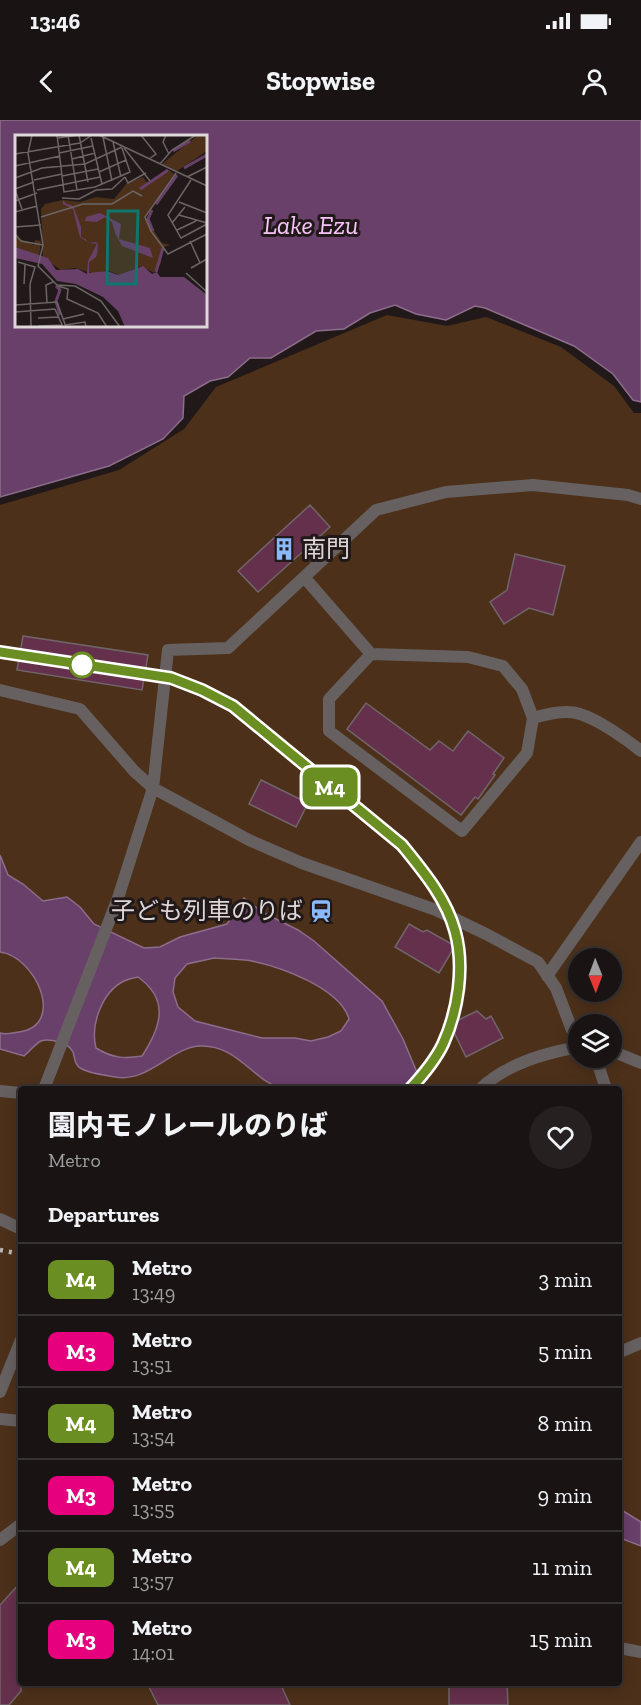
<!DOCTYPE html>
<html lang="en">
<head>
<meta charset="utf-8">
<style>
	:root { --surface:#191313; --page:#262021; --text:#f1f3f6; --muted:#9f9ea0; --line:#373233 }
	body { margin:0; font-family:"Zilla Slab","Noto Sans JP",serif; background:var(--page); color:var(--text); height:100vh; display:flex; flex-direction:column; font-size:22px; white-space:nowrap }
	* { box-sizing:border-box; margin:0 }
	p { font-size:20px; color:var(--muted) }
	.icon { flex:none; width:33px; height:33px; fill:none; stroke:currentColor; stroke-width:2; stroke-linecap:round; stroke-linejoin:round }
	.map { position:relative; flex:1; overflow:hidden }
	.details { position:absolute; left:18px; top:966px; width:604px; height:600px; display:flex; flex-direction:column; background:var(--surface); border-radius:6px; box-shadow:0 3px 15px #0003,0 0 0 2px var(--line) }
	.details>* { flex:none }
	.badge { padding:0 12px; border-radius:9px; font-size:21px; line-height:39px }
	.needle { width:39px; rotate:179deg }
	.buttons { position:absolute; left:568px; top:828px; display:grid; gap:12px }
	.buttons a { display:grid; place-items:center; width:54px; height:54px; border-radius:50%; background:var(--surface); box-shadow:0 3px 15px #0003,0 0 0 2px var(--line); font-size:30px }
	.map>.badge { position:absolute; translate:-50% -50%; box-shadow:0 0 0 3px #fff }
	h2 { padding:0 30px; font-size:22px; line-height:54px }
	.round { display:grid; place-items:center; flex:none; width:63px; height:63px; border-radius:32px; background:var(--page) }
	.head { display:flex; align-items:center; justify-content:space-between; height:102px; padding:0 30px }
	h1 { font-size:28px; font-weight:800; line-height:45px }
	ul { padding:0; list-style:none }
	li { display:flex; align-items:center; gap:18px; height:72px; padding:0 30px; border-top:2px solid var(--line) }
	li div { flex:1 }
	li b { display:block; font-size:22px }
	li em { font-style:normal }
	li .badge { min-width:66px; font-weight:700; text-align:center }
	.status { display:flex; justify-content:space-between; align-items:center; height:42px; padding:0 30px; background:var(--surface); direction:ltr }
	.status svg { height:16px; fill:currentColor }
	header { display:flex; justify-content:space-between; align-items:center; height:78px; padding:0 30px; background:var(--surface); font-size:27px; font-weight:800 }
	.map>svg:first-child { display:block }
	.green { fill:#4c301a; fill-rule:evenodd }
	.water { fill:#69406a; stroke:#8c6d8b; stroke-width:1.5; fill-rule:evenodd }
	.building { fill:#65304c; stroke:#70666a; stroke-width:1.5 }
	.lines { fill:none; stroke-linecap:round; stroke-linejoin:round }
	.service { stroke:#666160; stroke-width:12 }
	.rail { stroke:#bcb6b7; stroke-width:4.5; stroke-dasharray:3 6; stroke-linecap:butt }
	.line-casing { stroke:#fff; stroke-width:14 }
	.line { stroke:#6b8e23; stroke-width:9 }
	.stop-dot { fill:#fff; stroke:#6b8e23; stroke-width:3 }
	.labels { text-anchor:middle; stroke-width:6; stroke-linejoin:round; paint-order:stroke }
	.poi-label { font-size:24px; fill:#ddd7d8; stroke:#211919; text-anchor:start }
	.water-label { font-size:26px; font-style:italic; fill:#f7c3f8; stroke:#211919 }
	.inset-river { fill:none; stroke:#69406a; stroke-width:3 }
	.inset-road { fill:none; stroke:#6c6565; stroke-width:1.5 }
	.view { fill:#0f766e; fill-opacity:0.15; stroke:#0f766e; stroke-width:3 }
	.inset-edge { fill:none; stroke:#ddd7d8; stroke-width:3 }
</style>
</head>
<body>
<div class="status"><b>13:46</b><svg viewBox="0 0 49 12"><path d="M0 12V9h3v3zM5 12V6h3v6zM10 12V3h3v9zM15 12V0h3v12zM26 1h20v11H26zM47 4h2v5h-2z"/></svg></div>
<header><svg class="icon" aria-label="back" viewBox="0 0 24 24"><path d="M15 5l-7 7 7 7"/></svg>Stopwise<svg class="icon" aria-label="person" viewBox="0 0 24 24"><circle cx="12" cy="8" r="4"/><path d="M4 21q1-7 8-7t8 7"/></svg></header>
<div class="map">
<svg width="641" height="1585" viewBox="0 0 641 1585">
	<rect width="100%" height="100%" fill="#211919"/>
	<path class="green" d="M387,195L447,206L486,197L561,227L614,266L634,293H641V1585H0V385L119,350L184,309L216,267ZM579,838H612V872H579ZM579,904H612V938H579ZM21,969H620V1563H21Z"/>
	<path class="water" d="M0,0H641V282L633,280L613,254L574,226L485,188L475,186L446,200L416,194L395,185L370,193L344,209L316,211L271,238H250L228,257L210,261L184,276L183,298L163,319L109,346L0,377ZM206,16V206H16V16Z
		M0,735L8,755L23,764L43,781L67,777L80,787L94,804L144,828L160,827L180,817L227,804L244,778L262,792L298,810L314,821L382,881L403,919L424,969C389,969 354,969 319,969C308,969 293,972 282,969C251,959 237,924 199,926C171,928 148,963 115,957C104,955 90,954 80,948C74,944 75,938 73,932C69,923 50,918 41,921C35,924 29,932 24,936L0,929V913C6,915 12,913 19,912C67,905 35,836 0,832ZM214,838C227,839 240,839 252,841C281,847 340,868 349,899L341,911L328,917L311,921L295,918H262L195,901L178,887L173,872L175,858L187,844ZM138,857C170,880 161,907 142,936C124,939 112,938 96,928C90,905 102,872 124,861C128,859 134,858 138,857Z
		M620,1389L641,1402V1426L620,1418Z"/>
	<path class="building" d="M310,385L330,407L258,472L238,451Z
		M515,434L565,446L553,495L529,488L504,504L490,482L507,470Z
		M23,516L148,535L142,570L17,550Z
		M366,583L430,630L439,621L453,631L468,611L504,638L493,654L495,655L478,679L475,677L461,695L347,609Z
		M261,660L308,683L296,707L249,684Z
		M409,804L423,812L427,810L455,826L439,853L395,827Z
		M477,891L486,899L491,896L503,918L466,937L450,904Z
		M21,1462V1571L9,1585H0V1485Z
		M147,1563H280L290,1585H158Z
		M449,1563H507L508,1585H449Z"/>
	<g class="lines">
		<path class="service" d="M304,457L371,534
			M371,534L468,537L503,546L522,569L533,598L527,633L462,711L329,611V579Z
			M0,570L80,589L134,651L153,668L249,720L302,743L436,790L486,814L538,842L556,868L572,910L579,918
			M533,598C547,594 566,589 580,594C599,600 626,619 641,631
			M547,856L641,722
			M612,931L641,943
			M594,938L597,941L606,969
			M44,969L118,778L153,668L168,530L228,528L376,390L446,372L533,365L628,375L641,379
			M480,969C506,944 544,933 579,927
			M0,971L21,973
			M0,1099L21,1109
			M620,1232L641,1223
			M0,1272L21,1220
			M0,1299L21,1301
			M0,1420L21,1404
			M620,1528L641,1532"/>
		<path class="rail" d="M0,532L171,558L202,570L233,586L402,725C423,751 446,778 455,811C465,847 458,891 443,924C435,941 422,956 410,969
			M0,1130L21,1134"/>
	</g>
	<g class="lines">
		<g class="line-casing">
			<path id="line" d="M0,532L171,558L202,570L233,586L402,725C423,751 446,778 455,811C465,847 458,891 443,924C435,941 422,956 410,969"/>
		</g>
		<use href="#line" class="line"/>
	</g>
	<defs>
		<g id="building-bare" transform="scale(1.8)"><path d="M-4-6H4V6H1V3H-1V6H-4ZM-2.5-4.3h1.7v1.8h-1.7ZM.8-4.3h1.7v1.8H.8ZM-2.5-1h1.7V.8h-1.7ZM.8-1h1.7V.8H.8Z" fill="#8abafc" stroke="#211919" stroke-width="2.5" paint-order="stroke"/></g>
		<g id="station-bare" transform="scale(1.8)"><path d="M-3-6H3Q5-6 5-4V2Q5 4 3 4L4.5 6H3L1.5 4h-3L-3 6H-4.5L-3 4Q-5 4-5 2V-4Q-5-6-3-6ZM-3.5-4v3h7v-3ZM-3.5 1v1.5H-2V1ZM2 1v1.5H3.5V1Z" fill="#8abafc" stroke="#211919" stroke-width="2.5" paint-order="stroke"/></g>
	</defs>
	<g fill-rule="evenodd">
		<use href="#building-bare" x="284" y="429"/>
		<use href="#station-bare" x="321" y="791"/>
	</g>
	<circle class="stop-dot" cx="82" cy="545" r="12"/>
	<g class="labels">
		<g class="poi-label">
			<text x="302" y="437">南門</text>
			<text x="303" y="799" text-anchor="end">子ども列車のりば</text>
		</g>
		<g class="water-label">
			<text x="311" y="114">Lake Ezu</text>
		</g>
	</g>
	<g transform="translate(15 15)">
		<rect width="192" height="192" fill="#211919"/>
		<path d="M183,0L192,1V16L162,36L147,29ZM154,35L159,39L130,82L147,108L155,110L147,113L146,128L139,138L126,131L104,140L92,135L79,139L60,133L46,135L28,123L26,74L30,69L48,65L65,67L81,62L99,64L112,48L128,42L133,49ZM0,102L19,110L20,105L26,106L24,122L0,112Z" fill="#4c301a"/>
		<path d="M48,65L51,69L56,70L59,73L66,92V102L70,104L74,108L81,107L83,109L82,119L81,122L74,127V138L92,136L103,140L128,131L137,139L142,137L145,142H169L192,160V192H110L103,176L88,162L61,149L42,146L27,129L0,123V112L33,123L41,135L63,134L72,139L73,126L82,109L74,108L65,102L58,74L48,69ZM85,78L106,89L104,104L135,113L138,123L107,111L100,98L97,87L90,82L82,87L70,86L71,82Z" fill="#69406a"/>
		<path class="inset-river" d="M158,16L175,6M169,33L192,20M125,54L153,35M141,69L162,40M137,75L133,84L138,96M141,137L148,113M41,151L45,155L41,166L45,180"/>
		<path class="inset-road" d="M17,0L13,18L28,110L23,131L42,150L60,151L86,166L105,192M42,0L49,57L80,52L115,37L107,13M53,0L62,55M64,0L73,47M84,0L192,51M126,0L141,19L134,24M151,0L148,7L154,19M88,2L97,46M43,3L63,0M76,3L87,49M98,7L106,42M109,13L135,46M44,18L78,11M0,19L65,8L77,0M57,24L80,18M145,29L157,15L181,0M0,31L45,21M84,37L111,25M161,38L130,82L136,96L153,119L192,99M47,41L83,34M110,42L113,48L131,38M172,42L192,32M0,43L27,33L70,29L107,12M19,45L47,39M176,45L153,80L166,103L192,89M0,54L19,47M0,55L7,74M22,55L85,42M47,63L64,64L81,55L97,54L110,42M0,66L22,58M164,67L192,78M0,77L22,71M164,80L192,88M26,82L68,69H97L118,56L127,61M157,88L170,72M0,92L26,90M162,95L181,86M0,99L6,106L28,110M175,106L185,128M3,127L20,132L15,149L16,192M176,133L192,124M171,138L192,157M9,149L10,130M43,151L53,154L52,164L83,178L92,192M32,168L31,150L38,147M0,170L42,167L51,192M40,174L48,192M0,177L40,174M23,183L44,182M48,184L69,179M50,190L70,187L71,192M24,191L47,190"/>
		<path class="view" d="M93,76H123L121,149H92Z"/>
		<rect width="192" height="192" class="inset-edge"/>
	</g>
</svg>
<div class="buttons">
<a><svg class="needle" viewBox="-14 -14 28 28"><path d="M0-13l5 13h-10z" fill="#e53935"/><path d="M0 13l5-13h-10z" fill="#9f9ea0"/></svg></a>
<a><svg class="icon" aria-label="layers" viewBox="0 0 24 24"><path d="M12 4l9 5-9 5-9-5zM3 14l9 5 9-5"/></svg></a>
</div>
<b class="badge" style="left:330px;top:667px;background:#6b8e23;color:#fff">M4</b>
<section class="details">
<div class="head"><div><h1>園内モノレールのりば</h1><p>Metro</p></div><a class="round"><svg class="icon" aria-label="heart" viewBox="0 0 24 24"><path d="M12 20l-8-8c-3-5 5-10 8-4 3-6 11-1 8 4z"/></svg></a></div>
<h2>Departures</h2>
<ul>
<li><span class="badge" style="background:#6b8e23;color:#fff">M4</span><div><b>Metro</b><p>13:49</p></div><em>3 min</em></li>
<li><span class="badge" style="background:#e6007e;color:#fff">M3</span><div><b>Metro</b><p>13:51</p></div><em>5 min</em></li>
<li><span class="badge" style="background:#6b8e23;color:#fff">M4</span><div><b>Metro</b><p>13:54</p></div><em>8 min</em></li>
<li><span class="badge" style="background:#e6007e;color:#fff">M3</span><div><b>Metro</b><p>13:55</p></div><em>9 min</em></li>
<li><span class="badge" style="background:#6b8e23;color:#fff">M4</span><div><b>Metro</b><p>13:57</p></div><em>11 min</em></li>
<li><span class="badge" style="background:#e6007e;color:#fff">M3</span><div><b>Metro</b><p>14:01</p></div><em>15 min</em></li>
</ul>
</section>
</div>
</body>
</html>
